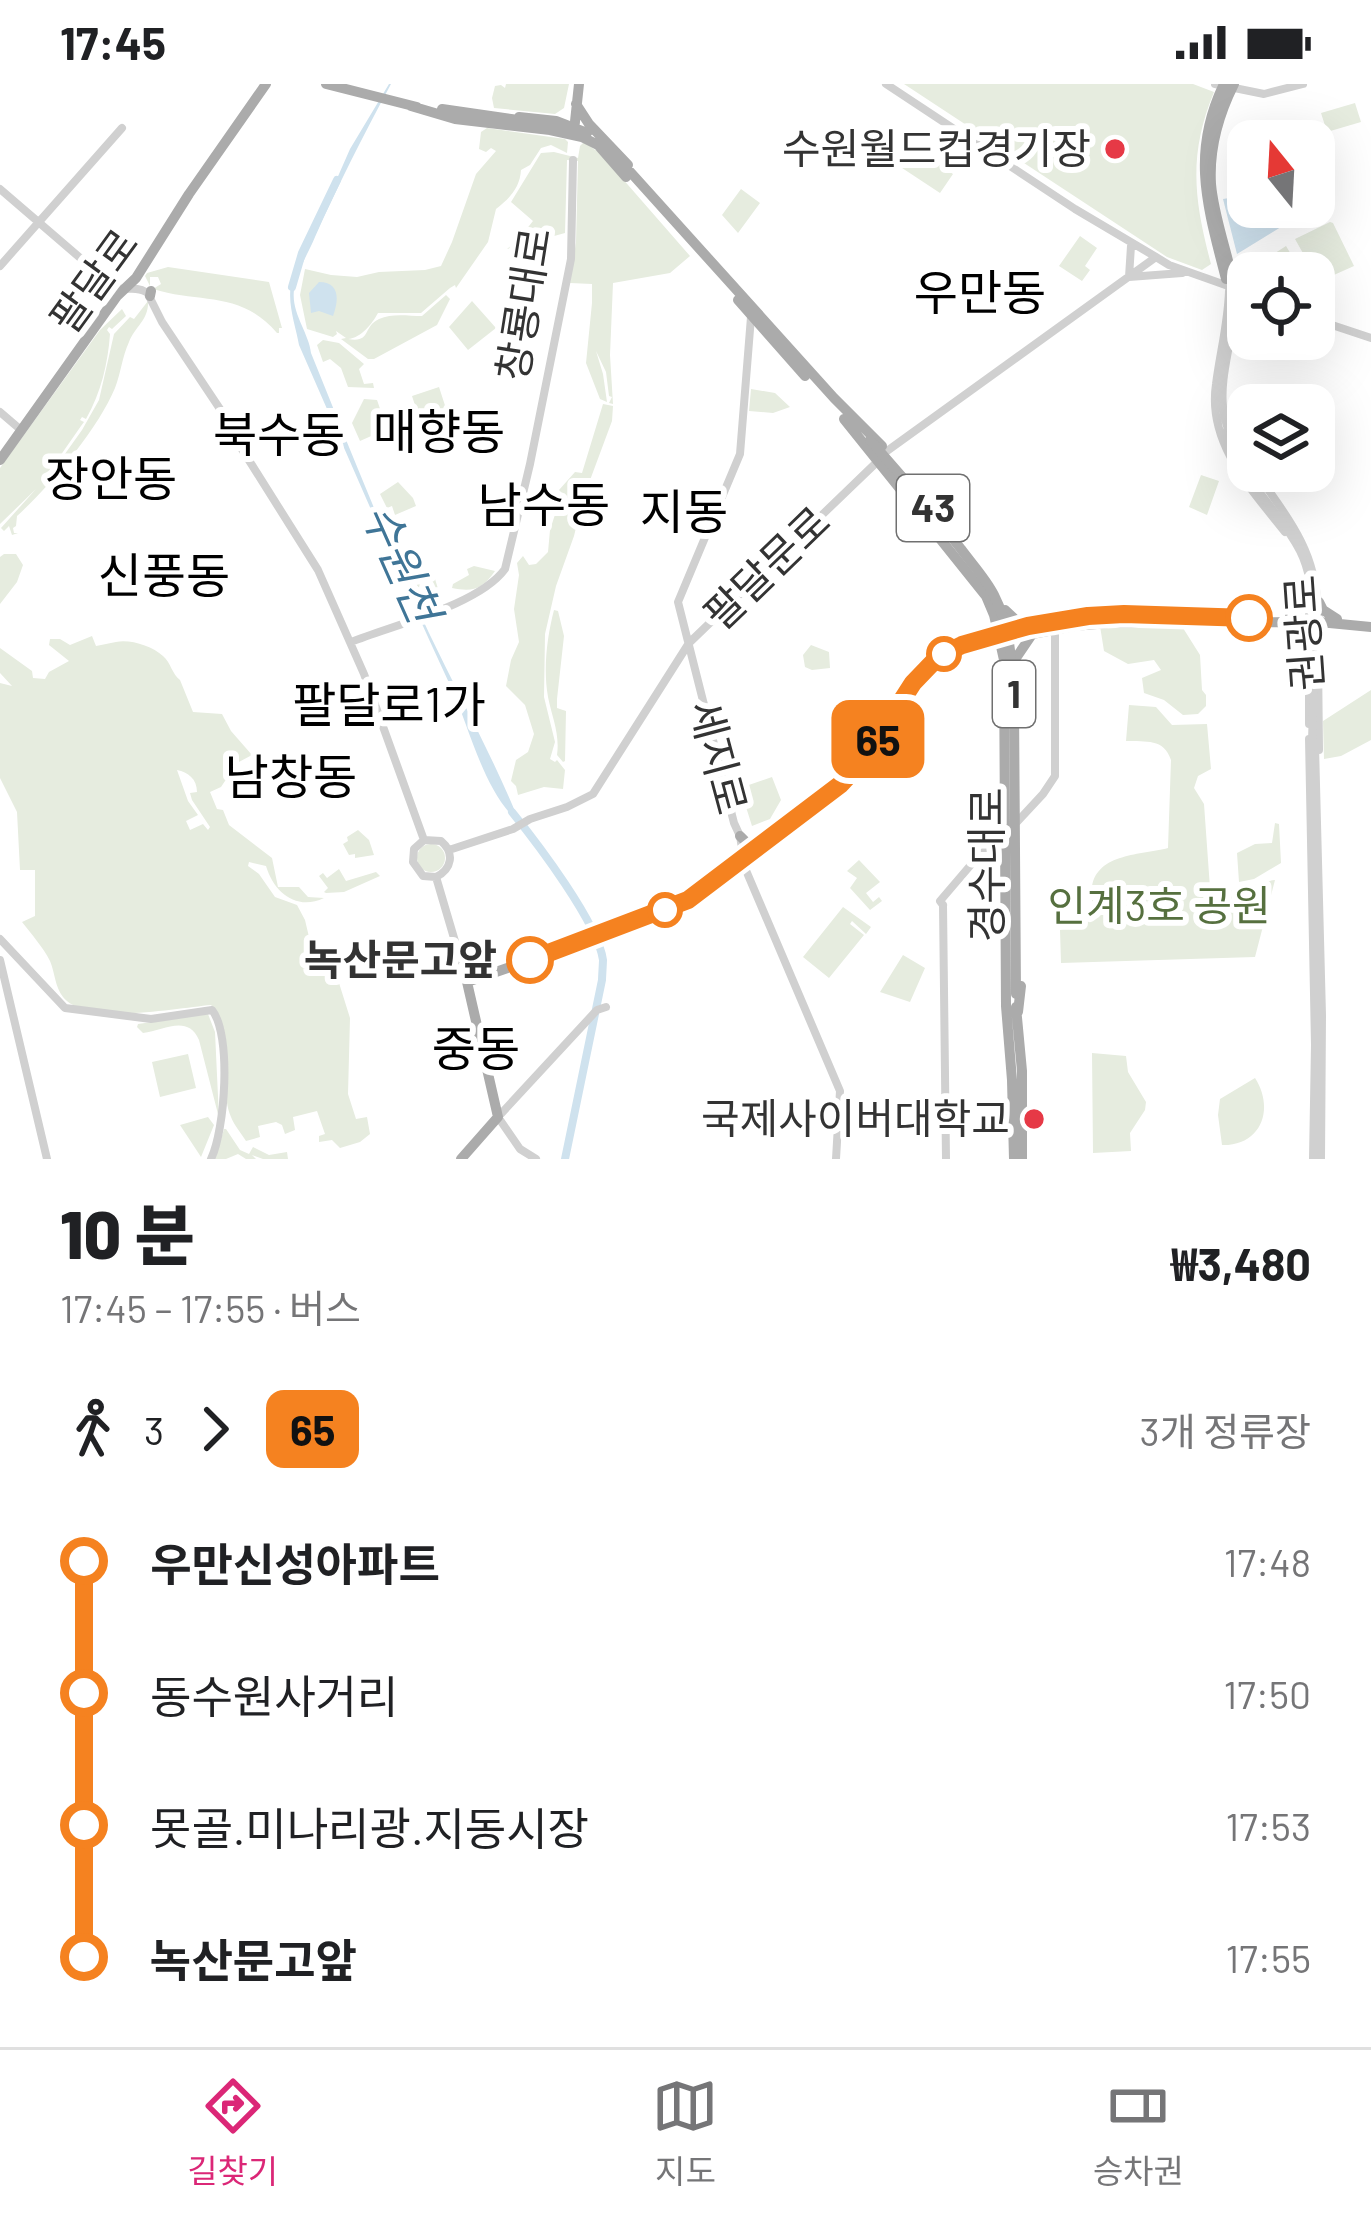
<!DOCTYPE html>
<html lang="ko">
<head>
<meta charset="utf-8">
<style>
	:root { --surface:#fff; --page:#f6f6f6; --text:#202124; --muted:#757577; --line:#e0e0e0; --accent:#db2777 }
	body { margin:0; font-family:Barlow,"Noto Sans KR",sans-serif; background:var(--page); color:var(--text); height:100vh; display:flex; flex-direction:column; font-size:45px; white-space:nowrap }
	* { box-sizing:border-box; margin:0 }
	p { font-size:39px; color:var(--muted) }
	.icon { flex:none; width:66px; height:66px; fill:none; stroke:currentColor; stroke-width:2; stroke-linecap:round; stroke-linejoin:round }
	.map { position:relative; height:1075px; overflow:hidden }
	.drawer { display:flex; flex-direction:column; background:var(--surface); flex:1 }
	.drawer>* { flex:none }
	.badge { padding:0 24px; border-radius:18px; font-size:42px; line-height:78px }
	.needle { width:78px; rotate:342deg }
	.tools { position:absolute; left:1227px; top:36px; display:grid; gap:24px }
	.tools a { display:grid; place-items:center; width:108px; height:108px; border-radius:24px; background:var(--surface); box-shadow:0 12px 48px #0002; font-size:60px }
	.map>.badge { position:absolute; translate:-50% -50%; box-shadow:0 0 0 6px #fff }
	.legs { display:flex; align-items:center; gap:18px; height:132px; padding:0 60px; font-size:39px }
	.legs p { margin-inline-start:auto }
	.overview { display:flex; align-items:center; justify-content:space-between; height:204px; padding:0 60px }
	h1 { font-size:66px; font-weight:800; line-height:90px }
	ul { padding:0 60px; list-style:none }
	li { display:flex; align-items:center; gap:42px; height:132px; font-size:45px }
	li i { display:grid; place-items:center; width:18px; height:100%; margin:0 15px; background:currentColor }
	li i::after { content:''; width:30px; height:30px; margin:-15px; border:9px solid; border-radius:50%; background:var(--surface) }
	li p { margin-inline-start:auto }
	li:first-child i { background:linear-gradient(#0000 50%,currentColor 0) }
	li:last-child i { background:linear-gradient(currentColor 50%,#0000 0) }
	.status { display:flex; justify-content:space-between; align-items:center; height:84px; padding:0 60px; background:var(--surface); direction:ltr }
	.status svg { height:33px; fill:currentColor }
	.menu { display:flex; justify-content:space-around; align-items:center; height:168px; border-top:3px solid var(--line); background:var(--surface); font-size:33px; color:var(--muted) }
	.menu a { display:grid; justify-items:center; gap:6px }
	.menu .selected { color:var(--accent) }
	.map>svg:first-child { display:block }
	.green { fill:#e6ecdf; fill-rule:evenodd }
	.water { fill:#cfe2ee }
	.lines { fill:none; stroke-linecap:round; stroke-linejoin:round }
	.river { stroke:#cfe2ee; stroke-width:8 }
	.minor { stroke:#d0d0d0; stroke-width:8 }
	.major { stroke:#ababab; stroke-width:10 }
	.minor-bridge { stroke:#d0d0d0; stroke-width:8 }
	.major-bridge { stroke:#ababab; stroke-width:10 }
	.line-1-casing { stroke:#fff; stroke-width:27 }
	.line-1 { stroke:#f58220; stroke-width:18 }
	.poi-dot { fill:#e63946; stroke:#fff; stroke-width:4.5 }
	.stop-1-dot { fill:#fff; stroke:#f58220; stroke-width:6 }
	.labels { text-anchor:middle; stroke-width:12; stroke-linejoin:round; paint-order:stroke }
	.shield { fill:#fff; stroke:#707070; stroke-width:3 }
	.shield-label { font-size:39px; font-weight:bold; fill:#333 }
	.poi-label { font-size:42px; fill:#333; stroke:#fff; text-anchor:end }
	.street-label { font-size:42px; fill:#333; stroke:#fff }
	.park-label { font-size:42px; fill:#56703f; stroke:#fff }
	.stop-label { font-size:42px; font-weight:bold; fill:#333; stroke:#fff; text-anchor:end }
	.water-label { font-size:45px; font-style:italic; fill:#3f7597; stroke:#fff }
	.quarter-label { font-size:48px; fill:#000; stroke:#fff }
</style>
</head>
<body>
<div class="status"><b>17:45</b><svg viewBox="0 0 49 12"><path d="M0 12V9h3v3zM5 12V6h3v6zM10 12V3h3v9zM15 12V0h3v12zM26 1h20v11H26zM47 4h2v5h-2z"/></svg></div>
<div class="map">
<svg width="1371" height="1075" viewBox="0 0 1371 1075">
	<rect width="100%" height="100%" fill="#fff"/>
	<path class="green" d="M506,0H569L564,24L555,30L494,24L492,14L495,2L501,1L505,4Z
		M904,0H1193L1214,8C1188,71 1194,116 1211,180L1202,186L1167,173Z
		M1355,19L1361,38L1327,48L1321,29Z
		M487,44L565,55L568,58L567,69L551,61L541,64L530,81L521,86C520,104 509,115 496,125L488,158L456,204L455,201L450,204L421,229H378C372,240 361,254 348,255C372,259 362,243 379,235C392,229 408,232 422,232L446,211L450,215L437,241L374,275H368L341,255L346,254L336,247L337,250L333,253L307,245L300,211L305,185L331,191L357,193L379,188L425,186L441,182L452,158L476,90L496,67L491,64L486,68L479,65L481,48Z
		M584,58L601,70L690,172L670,189L613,199L610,271L613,320L609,319L612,313L609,312L606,288L596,267L603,290L607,318L600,315L586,279L592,219V200L570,199L576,158L578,77L567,76L565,149L507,165L517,157L533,137L511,118L541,69L554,68L578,74L580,62Z
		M909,60L953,90L940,109L896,80Z
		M741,105L760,119L738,149L722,131Z
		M1330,138L1333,139L1354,182L1325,195L1313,187L1295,155Z
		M1080,152L1097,164L1085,182L1090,186L1082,197L1059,182Z
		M1286,162L1301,187L1256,189L1252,184Z
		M168,183L269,198L282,244H279V249H277C240,206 201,220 153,205L161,200L158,193H150V202L145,192L147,189Z
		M148,217C149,236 135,242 129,258C122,273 121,289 115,304C98,345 50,402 17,432L16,442L13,444L14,449H18L12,451L9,442L4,447L1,444L36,405L0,440V384L100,246L122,225L126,232L112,245L109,243L107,246L110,250C108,279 101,309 86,335L82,333L80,336L84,338L81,342L42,398L47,395L82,346L99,316L114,250L130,233L134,235Z
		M472,217L496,244L468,266L449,243Z
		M323,256L339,259L364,280L359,285L364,300L373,299L374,304L348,303L341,284L330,275L323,278L317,261Z
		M439,303L451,340L424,349L412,312Z
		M751,305L775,309L790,323L773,329L749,327Z
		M364,315L377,316L387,345L360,357L352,339Z
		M603,320L613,322L612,337L583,415L574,452L556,502L545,550L544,613L555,658L550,675L555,678L557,676L565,686L563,705L544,703L518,711L516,702L511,697L516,676L528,668L534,650L525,621L506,602L511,576L519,558L514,525L519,491L517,479L523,472L529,481L536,480L548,468L550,446L562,409L559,406L575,388L582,389Z
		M1201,391L1219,397L1207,431L1189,423Z
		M398,398L413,414L416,422L395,431L392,422L387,424L380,410Z
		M4,470H16L23,481L17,498L0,520V473Z
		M410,477L417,483L420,493L435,495L439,508L438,518L428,523L425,519L408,481Z
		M474,482L495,487C482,506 472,508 452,504L453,500L469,491L467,485Z
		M554,526L558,527L564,552L557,615V624L566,627L565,677L563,678L557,671C560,650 552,633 548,613C543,585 547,553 554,526Z
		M1100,542L1183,544L1200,571L1202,606L1206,611V622L1198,630L1183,631L1164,616L1144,609L1142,594L1161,586L1154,576L1128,580L1104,567Z
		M92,552L96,562C103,561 109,559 116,558C130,555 152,562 163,572C171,579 172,590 180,596L193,628L222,630L231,647L252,671L237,679L221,703L210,708L217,725L223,726L229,741L272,774L278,803H299L308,813L324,814C297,827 274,809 266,782L249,778L248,782L259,790L275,813L297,821L305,836L309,853L334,883L350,934L348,1010L356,1035L367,1033L370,1050L360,1058L340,1064L332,1056L319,1058V1052L325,1050L317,1027L293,1033L295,1046L285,1050L282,1041L276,1038L258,1042L260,1053L246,1057C241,1049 234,1041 231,1033C217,1002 239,950 211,921C177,924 86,942 63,913C55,903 55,889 50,877C43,863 32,851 22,838L35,832V786H20L17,728L0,694V599L12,602L0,589V564L32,587L33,594L45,595L49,588L69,577L49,561L50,555H60L70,561ZM177,686C188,688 197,695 197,708L190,709L192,716L210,743L208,746L203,740L190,746L186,737L198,731L188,717Z
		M811,561L829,568L830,584L812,586L805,583L803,571Z
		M1371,606V656L1341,672L1324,675L1323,637Z
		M1129,621L1156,623L1172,641L1207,640L1211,685L1198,692L1194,704L1204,720L1210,804C1236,812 1251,799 1275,796L1255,873L1061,879L1060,846L1093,834C1093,824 1091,813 1092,803C1097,769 1142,771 1168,764L1171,676C1164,654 1146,658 1126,657Z
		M772,693L781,716L770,735L752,742L740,704Z
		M1275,739L1279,740L1281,779L1254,795L1239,798L1237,769L1255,760L1272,759Z
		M358,746L369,756L374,771L355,774V770L349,771L343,760L348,757L347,753Z
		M417 774a14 14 0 1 1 28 0a14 14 0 1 1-28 0Z
		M859,776L880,798L866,809L873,818L879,813L882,817L870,826L850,804L857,794L847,787Z
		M339,785L346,797L376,788L380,792L344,808L326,809L324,808L328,804L319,792L323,789L327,794Z
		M843,823L871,843L866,850L852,837L850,840L864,851L829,894L803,873Z
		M903,871L925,884L910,918L880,908Z
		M208,930L215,948L219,1034L199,956C188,930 164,946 143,949L137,943L138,940Z
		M1092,969L1126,972L1128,988L1146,1018L1145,1026L1130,1049L1131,1067L1093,1069Z
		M188,970L196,1004L160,1013L152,978Z
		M1255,994C1275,1025 1261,1062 1222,1061L1218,1031L1220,1015Z
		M208,1033L214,1041L201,1073L180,1041Z
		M224,1045H226L240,1066L249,1070L253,1063L269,1071L287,1068L288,1075H263L252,1071L256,1075H246L238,1070L226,1075H215Z"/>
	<path class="water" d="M389,0H391C364,50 338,101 315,153C308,170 296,188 294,206C291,229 309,249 311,269C349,363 386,457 429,549C458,610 491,669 517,732L514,734C481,699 470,644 450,601C398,489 349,375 299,261C296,242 286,218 292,197L350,65Z
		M1248,111V123H1287L1289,138L1237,170L1223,115Z
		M319,198C340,198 339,216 333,232L319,227L311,229L309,209Z"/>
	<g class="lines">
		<path class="river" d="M292,203L302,169L337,96
			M512,728C537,759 598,839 603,876C603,878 602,894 602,896L565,1075"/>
		<path class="minor" d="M886,0L1075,125L1156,173L1169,181L1248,209
			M1215,0L1264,10L1303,0
			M0,105L114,203C125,208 135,201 146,208
			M1131,162L1129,193L1182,189
			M0,182L122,44
			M1229,207C1228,239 1220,269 1216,300C1207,359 1251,405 1285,448
			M148,210L162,238L228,337V343L318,486L364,590L424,756
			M1235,210C1233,283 1201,316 1248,384
			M751,233L740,370L678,518L734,739L740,752L745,784L840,1007L836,1075
			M1314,235L1371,254
			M0,328L21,346
			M887,367L1156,173
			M1255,387C1294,443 1318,469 1319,540
			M351,558C393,541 479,521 505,485L530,380L571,175L573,76
			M1318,573L1319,666
			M1309,640V517
			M1309,655L1315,961L1313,1075
			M1315,662L1322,931L1321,1075
			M1016,739L1043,710L1055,692V545
			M424,756L441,757C455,769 452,785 436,793
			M424,756L414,765L413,778L423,792L436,793
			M449,766L513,745L530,735L567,723L593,710L689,559L878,377
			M436,793L467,898
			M943,821L940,817L975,776L1004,749
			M943,821L946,1075
			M0,855L65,924L151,935L212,926C232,951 225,1046 211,1075
			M0,876L47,1075
			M536,1075L520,1065L498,1033L597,926L606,923"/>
		<path class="major" d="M326,0L417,23
			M1224,0C1190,70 1208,124 1226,195
			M1234,0C1219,30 1209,66 1211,100C1214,137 1230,173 1235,210
			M576,20L589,40L628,81
			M411,22L455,35L550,46L582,53L598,61L626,93
			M442,25L525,37
			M519,33L556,37L587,49
			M574,47L579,0
			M624,81L834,314L882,362
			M101,193L109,210L110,221
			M150,212L151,207
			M738,216L805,292
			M844,335L986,512L994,531L1004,576L1006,922L1012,996L1014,1075
			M0,376L117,212L136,194L189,110L266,0
			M1319,518L1323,526L1337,535
			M1005,526L1019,539L1027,542
			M1290,531L1309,518
			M1293,538L1310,552
			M1010,547C1076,527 1143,529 1211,532
			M1016,574L1033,549
			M740,752L746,758L759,762
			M1016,923L1022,987V1075
			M1018,928L1021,902
			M461,1075L498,1033L467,898L689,821L853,695L872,671L913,606L933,583L954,570L986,559L1074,542L1108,539L1319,538L1371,543"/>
		<path class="minor-bridge" d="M1223,349C1241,393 1278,425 1300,467C1324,514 1312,608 1312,663"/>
		<path class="major-bridge" d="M870,356C902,392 932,428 961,465C972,480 986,495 994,511C1012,546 1012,585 1014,622L1016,910"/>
	</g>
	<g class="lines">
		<g class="line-1-casing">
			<path id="line-1" d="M530,876L688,816L841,700L864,675L913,599L938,573L962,561L1028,542L1088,532L1124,530L1249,534"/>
		</g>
		<use href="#line-1" class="line-1"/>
	</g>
	<g class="poi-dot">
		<circle cx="1115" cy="65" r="12"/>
		<circle cx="1034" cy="1035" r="12"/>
	</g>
	<g class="stop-1-dot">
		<circle cx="1249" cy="534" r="21"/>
		<circle cx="944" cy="570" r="15"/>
		<circle cx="665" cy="826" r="15"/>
		<circle cx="530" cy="876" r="21"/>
	</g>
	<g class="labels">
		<g class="shield">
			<rect x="897" y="391" width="72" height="66" rx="9"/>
			<rect x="993" y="577" width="42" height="66" rx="9"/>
		</g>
		<g class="shield-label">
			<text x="933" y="438">43</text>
			<text x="1014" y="624">1</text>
		</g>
		<g class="poi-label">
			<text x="1091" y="80">수원월드컵경기장</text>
			<text x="1010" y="1050">국제사이버대학교</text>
		</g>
		<g class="street-label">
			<text transform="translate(94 197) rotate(-54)" y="15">팔달로</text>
			<text transform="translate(524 220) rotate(-81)" y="15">창룡대로</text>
			<text transform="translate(767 484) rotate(-44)" y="15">팔달문로</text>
			<text transform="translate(1304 549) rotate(-94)" y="15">권광로</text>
			<text transform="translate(718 673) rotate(75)" y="15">세지로</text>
			<text transform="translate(987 781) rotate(-90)" y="15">경수대로</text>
		</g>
		<g class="park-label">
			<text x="1159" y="837">인계3호 공원</text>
		</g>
		<g class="stop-label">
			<text x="497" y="891">녹산문고앞</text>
		</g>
		<g class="water-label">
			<text transform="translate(401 479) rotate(66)" y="16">수원천</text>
		</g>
		<g class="quarter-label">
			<text x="980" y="226">우만동</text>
			<text x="439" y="365">매향동</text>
			<text x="279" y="368">북수동</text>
			<text x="111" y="412">장안동</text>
			<text x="544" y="438">남수동</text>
			<text x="684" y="445">지동</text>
			<text x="164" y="509">신풍동</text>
			<text x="389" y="638">팔달로1가</text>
			<text x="291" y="710">남창동</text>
			<text x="476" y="982">중동</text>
		</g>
	</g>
</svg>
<div class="tools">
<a><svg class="needle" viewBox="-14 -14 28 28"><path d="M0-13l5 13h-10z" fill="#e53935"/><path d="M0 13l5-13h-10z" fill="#757577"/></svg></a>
<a><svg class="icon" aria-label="locate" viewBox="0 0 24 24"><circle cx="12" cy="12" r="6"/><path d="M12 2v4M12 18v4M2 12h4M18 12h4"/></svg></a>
<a><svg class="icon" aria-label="layers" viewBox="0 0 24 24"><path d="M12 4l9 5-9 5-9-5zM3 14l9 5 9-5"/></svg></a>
</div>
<b class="badge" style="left:878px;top:655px;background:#f58220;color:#111">65</b>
</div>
<section class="drawer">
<div class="overview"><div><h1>10 분</h1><p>17:45 – 17:55 · 버스</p></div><b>₩3,480</b></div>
<div class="legs"><svg class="icon" aria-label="walk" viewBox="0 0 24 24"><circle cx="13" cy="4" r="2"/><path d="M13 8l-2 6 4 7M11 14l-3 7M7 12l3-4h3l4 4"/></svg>3<svg class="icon" aria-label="forward" viewBox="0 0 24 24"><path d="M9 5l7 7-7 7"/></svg><b class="badge" style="background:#f58220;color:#111">65</b><p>3개 정류장</p></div>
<ul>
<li><i style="color:#f58220"></i><b>우만신성아파트</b><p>17:48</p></li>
<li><i style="color:#f58220"></i><span>동수원사거리</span><p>17:50</p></li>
<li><i style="color:#f58220"></i><span>못골.미나리광.지동시장</span><p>17:53</p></li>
<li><i style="color:#f58220"></i><b>녹산문고앞</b><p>17:55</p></li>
</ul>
</section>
<nav class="menu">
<a class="selected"><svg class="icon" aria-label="directions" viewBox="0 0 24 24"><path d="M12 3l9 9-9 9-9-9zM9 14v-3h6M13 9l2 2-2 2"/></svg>길찾기</a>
<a><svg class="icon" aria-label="map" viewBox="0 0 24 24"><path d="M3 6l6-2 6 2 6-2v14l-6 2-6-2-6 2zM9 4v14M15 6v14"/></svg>지도</a>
<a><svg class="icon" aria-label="tickets" viewBox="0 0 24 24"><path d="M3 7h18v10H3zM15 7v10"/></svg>승차권</a>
</nav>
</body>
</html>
